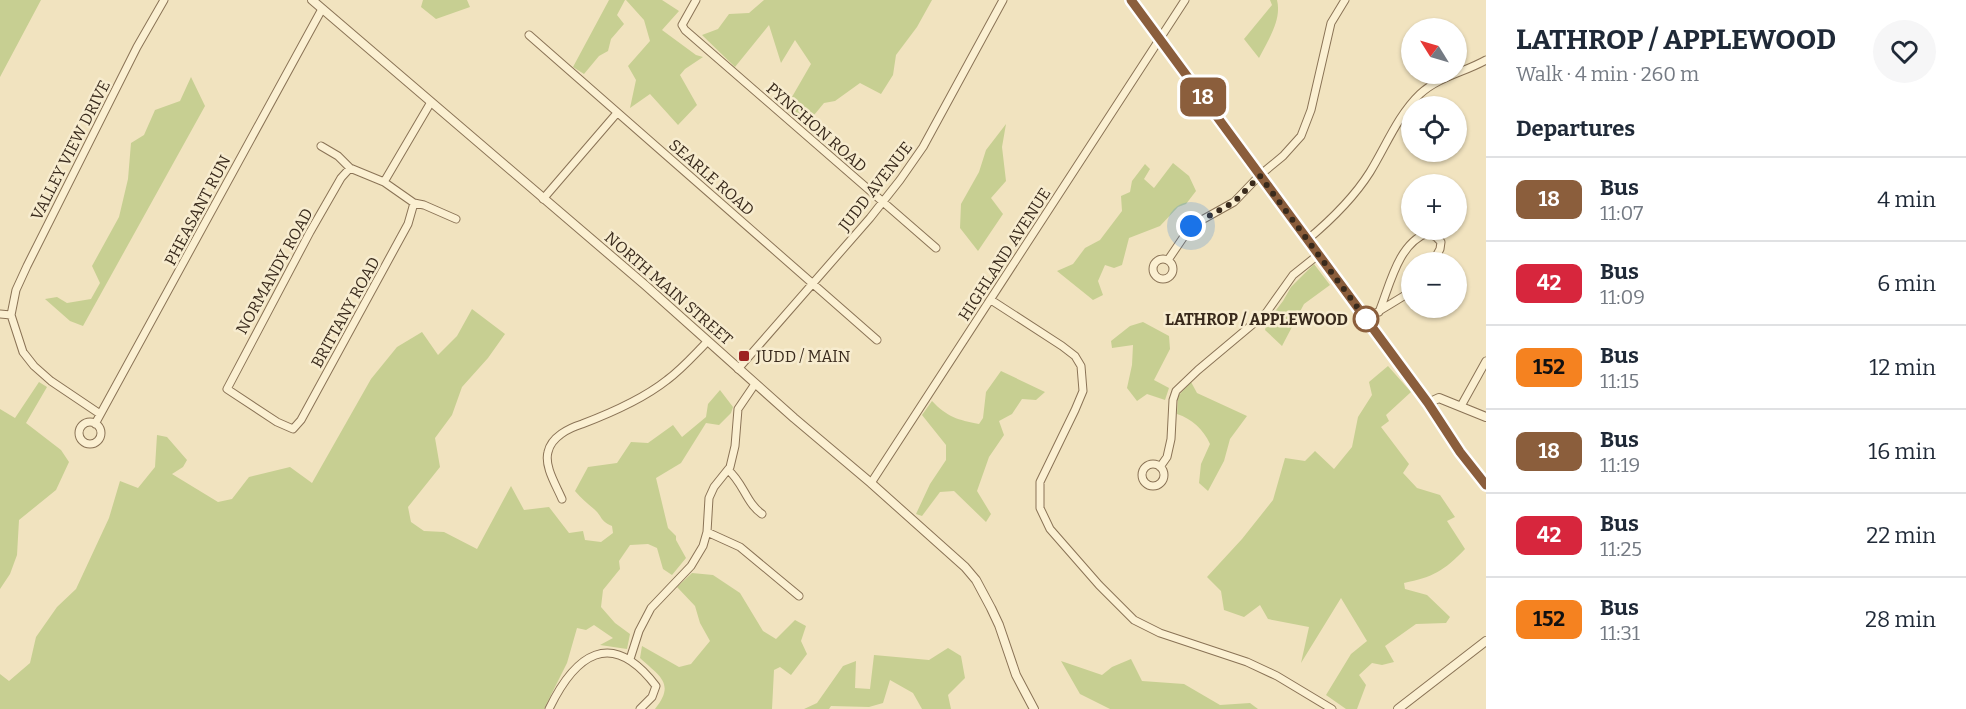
<!DOCTYPE html>
<html lang="en">
<head>
<meta charset="utf-8">
<style>
	:root { --surface:#fff; --page:#f6f6f7; --text:#1f2937; --muted:#747a83; --line:#e0e1e3 }
	body { margin:0; font-family:Bitter,serif; background:var(--page); color:var(--text); height:100vh; display:flex; flex-direction:column; font-size:22px; white-space:nowrap }
	* { box-sizing:border-box; margin:0 }
	p { font-size:20px; color:var(--muted) }
	.icon { flex:none; width:33px; height:33px; fill:none; stroke:currentColor; stroke-width:2; stroke-linecap:round; stroke-linejoin:round }
	.map { position:relative; flex:1; overflow:hidden }
	.drawer { display:flex; flex-direction:column; background:var(--surface); width:480px }
	.drawer>* { flex:none }
	.badge { padding:0 12px; border-radius:9px; font-size:21px; line-height:39px }
	.needle { width:39px; rotate:307deg }
	.buttons { position:absolute; left:1401px; top:18px; display:grid; gap:12px }
	.buttons a { display:grid; place-items:center; width:66px; height:66px; border-radius:50%; background:var(--surface); box-shadow:0 2px 4px #0004; font-size:30px }
	.you { position:absolute; width:30px; height:30px; margin:-15px; border:4px solid #fff; border-radius:50%; background:#1a73e8; box-shadow:0 0 0 9px #1a73e833 }
	.map>.badge { position:absolute; translate:-50% -50%; box-shadow:0 0 0 3px #fff }
	h2 { padding:0 30px; font-size:22px; line-height:54px }
	.round { display:grid; place-items:center; flex:none; width:63px; height:63px; border-radius:32px; background:var(--page) }
	.head { display:flex; align-items:center; justify-content:space-between; height:102px; padding:0 30px }
	h1 { font-size:28px; font-weight:700; line-height:45px }
	ul { padding:0; list-style:none }
	li { display:flex; align-items:center; gap:18px; height:84px; padding:0 30px; border-top:2px solid var(--line) }
	li div { flex:1 }
	li b { display:block; font-size:22px }
	li em { font-style:normal }
	li .badge { min-width:66px; font-weight:700; text-align:center }
	main { display:flex; flex:1; min-height:0 }
	.map>svg:first-child { display:block }
	.green { fill:#c7cf92 }
	.lines { fill:none; stroke-linecap:round; stroke-linejoin:round }
	.minor-casing { stroke:#8a7356; stroke-width:9 }
	.tertiary-casing { stroke:#8a7356; stroke-width:10 }
	.minor { stroke:#fbf0d2; stroke-width:7 }
	.tertiary { stroke:#fbf0d2; stroke-width:8 }
	.line-casing { stroke:#fff; stroke-width:14 }
	.line { stroke:#8b5e3c; stroke-width:9 }
	.walk { stroke:#392a1c; stroke-width:6; stroke-dasharray:0 10.8 }
	.stop-dot { fill:#fff; stroke:#8b5e3c; stroke-width:3 }
	.poi-dot { fill:#9d2422; stroke:#f7eccf; stroke-width:2 }
	.labels { text-anchor:middle; stroke-width:5; stroke-linejoin:round; paint-order:stroke }
	.street-label { font-size:16px; fill:#392a1c; stroke:#f7eccf }
	.stop-label { font-size:16px; font-weight:bold; fill:#392a1c; stroke:#f7eccf; text-anchor:end }
	.poi-label { font-size:16px; fill:#392a1c; stroke:#f7eccf; text-anchor:start }
</style>
</head>
<body>
<main>
<div class="map">
<svg width="1486" height="709" viewBox="0 0 1486 709">
	<rect width="100%" height="100%" fill="#f1e3bf"/>
	<path class="green" d="M0,0H41L0,77Z
		M423,0H467L470,7L436,19L421,7Z
		M609,0H625L617,15L624,24L611,39L608,51L599,56L584,74L573,67Z
		M626,0H662L679,11L662,30L696,55L703,57L685,69L680,75L697,105L678,125L650,94L630,108L636,80L628,66L650,41L644,20Z
		M764,0H932L917,27L896,55L893,75L881,94L860,83L835,101L824,103L805,126L785,109L811,64L795,40L781,63L769,25L735,67L702,35L718,29L729,14L749,13Z
		M1270,0H1277C1282,20 1268,40 1259,58L1244,39L1272,5Z
		M191,77L205,106L83,326L70,321L45,299L57,297L67,303L91,299L100,283L92,266L119,217L128,179L131,143L144,135L155,110L180,101Z
		M1006,124L1002,147L1006,181L991,198L1003,214L978,251L960,228L961,204L979,172L986,150Z
		M1173,163L1189,176L1196,191L1186,204L1178,207L1160,226L1129,238L1122,265L1114,268L1105,265L1098,281L1103,295L1093,300L1057,271L1073,264L1085,248L1100,240L1122,211L1121,196L1130,192L1132,181L1145,164L1150,169L1144,179L1154,188Z
		M1314,264L1330,285L1304,304L1282,346L1265,330L1267,322L1283,301L1291,287Z
		M472,309L505,334L488,358L462,387L452,415L435,438L440,467L408,507L411,522L424,531L444,532L477,549L511,486L524,510L549,507L569,533L583,531L585,540L601,542L613,533L612,526C599,520 603,517 594,509C587,503 581,498 575,491L588,467L617,463L631,442L648,443L673,425L682,437L706,417L708,404L720,390L733,407L731,413L719,425L706,423L681,463L656,478L668,528L676,536V540L686,558L672,575L663,569L657,548L648,544L630,545L619,561L620,569L603,590L601,607L615,623L630,634L627,649L600,645L613,638L594,625L586,630L577,628L567,663L544,709H0V674L9,681L30,663L36,637L57,607L76,589L109,518L120,481L138,488L155,467L157,435L167,437L187,460L183,467L172,474L218,502L232,499L249,477L290,467L312,483L371,379L397,347L422,332L438,355L457,336Z
		M1143,322L1169,336L1170,349L1154,380L1169,388L1165,400L1147,394L1137,401L1127,388L1132,365L1133,345L1112,348L1111,341L1130,326Z
		M1388,366L1411,392L1386,415L1389,421L1381,427L1409,464L1403,473L1417,488L1440,495L1455,517L1447,521L1465,549C1444,571 1433,577 1404,583L1405,589L1427,595L1450,617L1446,623L1416,624L1385,646L1394,662L1382,665L1372,663L1359,675L1366,685L1357,709H1346L1326,695L1351,654L1367,641L1341,598L1301,663L1309,627L1268,619L1260,605L1244,617L1224,610L1221,591L1207,577L1242,539L1273,500L1285,458L1305,461L1315,451L1334,469L1352,447L1358,417L1372,395L1369,382Z
		M1001,371L1045,392L1036,400L1022,399L1012,414L999,421L1004,435L989,457L977,491L991,514L986,522L954,491L940,492L922,516L916,514L930,484L946,460V445L922,415L932,401C947,417 958,420 979,424L983,418L986,392Z
		M39,382L47,387L26,423L61,450L69,462L56,490L19,520L17,555L10,574L0,589V409L15,418Z
		M1191,382L1197,393L1247,416L1230,439L1224,461L1208,491L1199,483L1201,464L1210,444C1203,429 1192,419 1177,414L1178,396Z
		M692,573L713,575L740,593L763,631L776,639L795,620L806,626L801,641L807,654L791,675L780,667L774,670L772,709H655C676,683 659,676 640,658L642,646L679,667L691,664L710,641L700,623L695,606L677,587Z
		M948,648L961,656L965,678L948,695L951,709H922L913,693L890,680L883,703L869,707L831,706L829,709H804L817,703L843,666L856,661L855,688L870,689L874,655L929,660Z
		M1131,659L1142,681L1184,684L1220,705L1250,703L1258,709H1110L1080,694L1061,661L1102,675L1112,667Z"/>
	<g class="lines">
		<g class="minor-casing">
			<path id="minor" d="M696,0L682,25L685,30L936,248
				M529,35L877,340
				M321,146L338,156L350,168L384,182L414,203L424,205L456,219
				M350,168L341,178L310,232L227,389L277,422L293,429L301,420L408,224L414,203
				M384,182L431,102
				M543,199L617,113
				M1307,240C1331,220 1353,199 1370,172C1386,146 1398,115 1420,94C1438,77 1465,72 1486,60
				M1153 269a10 10 0 1 1 20 0a10 10 0 1 1-20 0Z
				M1168,260L1191,226L1234,202L1260,175L1283,156L1301,136L1311,110L1331,23L1345,0
				M991,300L1062,346L1075,356L1081,366L1083,391L1075,410L1040,482V508L1050,529L1099,585L1134,620L1160,633L1247,662L1277,676L1332,709
				M1379,312C1390,285 1398,244 1427,233L1436,237L1441,242L1440,249L1433,262
				M0,314L11,315L23,352L34,366L51,381L100,414
				M11,315L16,290L27,266L137,47L164,0
				M1366,319L1412,291
				M738,369L870,218L900,180L923,147L1003,0
				M1461,406L1486,361
				M79 433a11 11 0 1 1 22 0a11 11 0 1 1-22 0Z
				M95,424L322,9
				M1142 475a11 11 0 1 1 22 0a11 11 0 1 1-22 0Z
				M1160,467L1167,457L1171,439L1173,400L1176,391L1198,370L1266,313L1293,275L1318,255
				M728,470C743,482 746,503 762,514
				M871,483L1185,0
				M562,499C556,485 544,466 548,452C551,437 569,428 582,424C611,413 643,399 667,380C682,369 694,355 707,342
				M707,532L740,547L799,596
				M630,659L639,631L651,608L691,566L703,546L707,532L709,498L714,487L730,467L735,446L738,409L755,384
				M549,709C575,655 611,627 656,686L652,697L640,709"/>
		</g>
		<g class="tertiary-casing">
			<path id="tertiary" d="M312,0L645,285L794,418L871,483L965,567L976,580L991,608L999,625L1016,675L1034,709
				M1131,0L1428,403L1460,452L1486,485
				M1428,403L1439,398L1486,417
				M1398,709L1486,641"/>
		</g>
		<use href="#minor" class="minor"/>
		<use href="#tertiary" class="tertiary"/>
	</g>
	<g class="lines">
		<g class="line-casing">
			<path id="line" d="M1131,0L1428,403L1460,452L1486,485"/>
		</g>
		<use href="#line" class="line"/>
		<path class="walk" d="M1191,226L1234,202L1260,176L1366,319"/>
	</g>
	<circle class="stop-dot" cx="1366" cy="319" r="12"/>
	<rect class="poi-dot" x="738" y="350" width="12" height="12" rx="3"/>
	<g class="labels">
		<g class="street-label">
			<text transform="translate(817 127) rotate(41)" y="6">PYNCHON ROAD</text>
			<text transform="translate(70 150) rotate(-63)" y="6">VALLEY VIEW DRIVE</text>
			<text transform="translate(712 177) rotate(41)" y="6">SEARLE ROAD</text>
			<text transform="translate(875 186) rotate(-52)" y="6">JUDD AVENUE</text>
			<text transform="translate(197 210) rotate(-62)" y="6">PHEASANT RUN</text>
			<text transform="translate(1004 254) rotate(-57)" y="6">HIGHLAND AVENUE</text>
			<text transform="translate(274 271) rotate(-61)" y="6">NORMANDY ROAD</text>
			<text transform="translate(669 288) rotate(41)" y="6">NORTH MAIN STREET</text>
			<text transform="translate(345 312) rotate(-61)" y="6">BRITTANY ROAD</text>
		</g>
		<g class="stop-label">
			<text x="1348" y="325">LATHROP / APPLEWOOD</text>
		</g>
		<g class="poi-label">
			<text x="756" y="362">JUDD / MAIN</text>
		</g>
	</g>
</svg>
<div class="buttons">
<a><svg class="needle" viewBox="-14 -14 28 28"><path d="M0-13l5 13h-10z" fill="#e53935"/><path d="M0 13l5-13h-10z" fill="#747a83"/></svg></a>
<a><svg class="icon" aria-label="locate" viewBox="0 0 24 24"><circle cx="12" cy="12" r="6"/><path d="M12 2v4M12 18v4M2 12h4M18 12h4"/></svg></a>
<a>+</a>
<a>−</a>
</div>
<div class="you" style="left:1191px;top:226px"></div>
<b class="badge" style="left:1203px;top:97px;background:#8b5e3c;color:#fff">18</b>
</div>
<section class="drawer">
<div class="head"><div><h1>LATHROP / APPLEWOOD</h1><p>Walk · 4 min · 260 m</p></div><a class="round"><svg class="icon" aria-label="heart" viewBox="0 0 24 24"><path d="M12 20l-8-8c-3-5 5-10 8-4 3-6 11-1 8 4z"/></svg></a></div>
<h2>Departures</h2>
<ul>
<li><span class="badge" style="background:#8b5e3c;color:#fff">18</span><div><b>Bus</b><p>11:07</p></div><em>4 min</em></li>
<li><span class="badge" style="background:#d7263d;color:#fff">42</span><div><b>Bus</b><p>11:09</p></div><em>6 min</em></li>
<li><span class="badge" style="background:#f58220;color:#111">152</span><div><b>Bus</b><p>11:15</p></div><em>12 min</em></li>
<li><span class="badge" style="background:#8b5e3c;color:#fff">18</span><div><b>Bus</b><p>11:19</p></div><em>16 min</em></li>
<li><span class="badge" style="background:#d7263d;color:#fff">42</span><div><b>Bus</b><p>11:25</p></div><em>22 min</em></li>
<li><span class="badge" style="background:#f58220;color:#111">152</span><div><b>Bus</b><p>11:31</p></div><em>28 min</em></li>
</ul>
</section>
</main>
</body>
</html>
